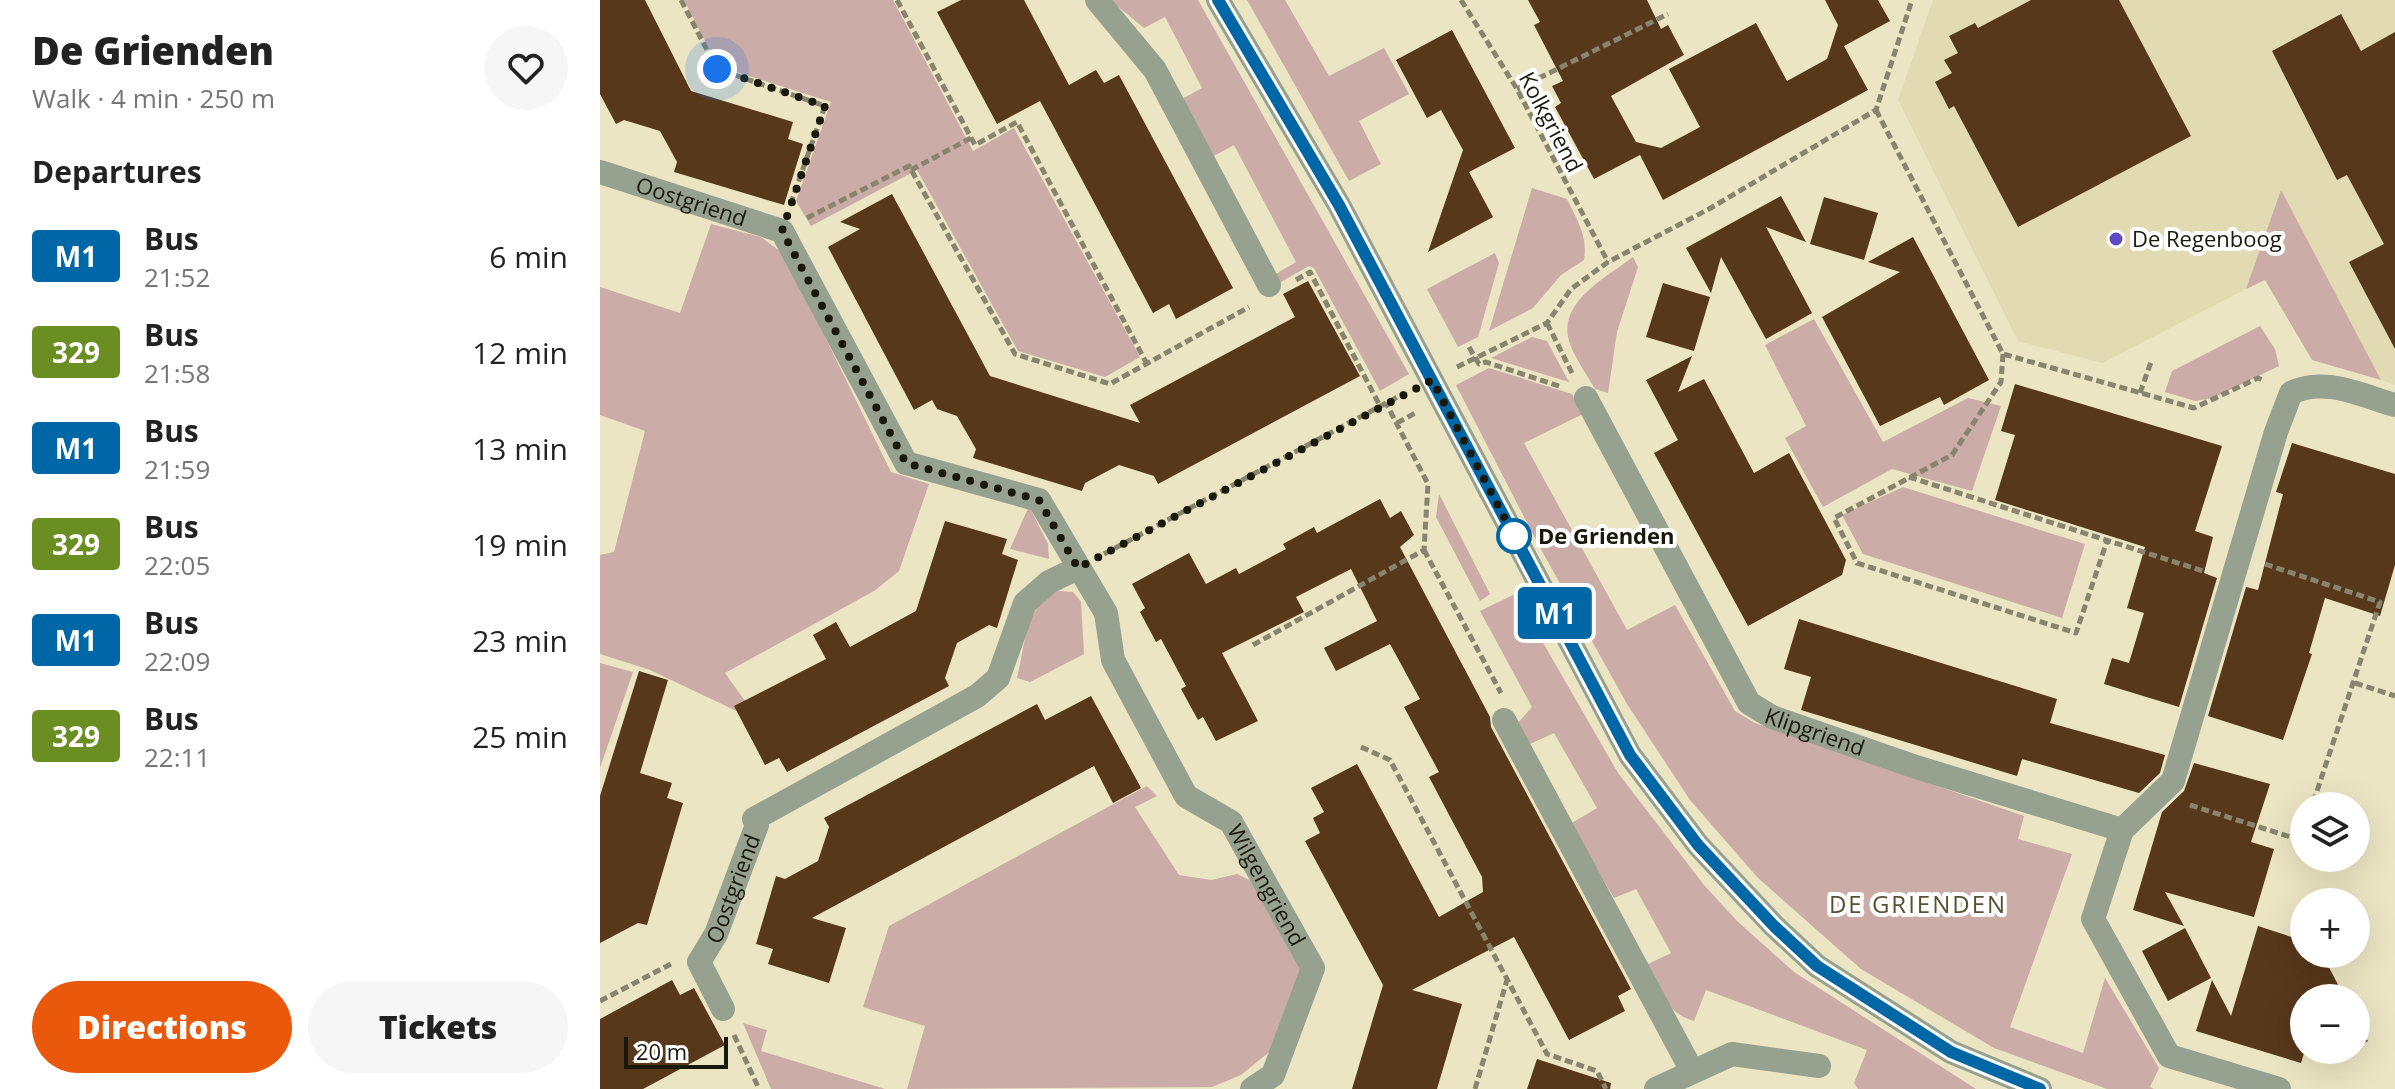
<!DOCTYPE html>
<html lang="en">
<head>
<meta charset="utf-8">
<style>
	:root { --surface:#fff; --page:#f6f6f6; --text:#222; --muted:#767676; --accent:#ea580c }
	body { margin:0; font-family:"Open Sans",sans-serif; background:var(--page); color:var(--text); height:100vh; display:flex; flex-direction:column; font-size:30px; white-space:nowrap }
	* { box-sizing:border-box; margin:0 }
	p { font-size:26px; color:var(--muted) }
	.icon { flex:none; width:44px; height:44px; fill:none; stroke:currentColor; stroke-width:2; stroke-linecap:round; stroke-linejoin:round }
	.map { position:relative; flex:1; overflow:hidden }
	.panel { display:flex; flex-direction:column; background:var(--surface); width:600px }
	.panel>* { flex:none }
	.badge { padding:0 16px; border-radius:6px; font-size:28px; line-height:52px }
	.fabs { position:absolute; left:1690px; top:792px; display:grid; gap:16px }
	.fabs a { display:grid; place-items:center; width:80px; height:80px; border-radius:50%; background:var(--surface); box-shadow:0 8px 32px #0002; font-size:40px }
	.scale { position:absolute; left:24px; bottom:20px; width:104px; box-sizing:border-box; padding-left:8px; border:4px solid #1a170b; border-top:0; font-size:22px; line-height:28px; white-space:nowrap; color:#1a170b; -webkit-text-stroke:6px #fff; paint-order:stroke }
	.you { position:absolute; width:40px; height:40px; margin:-20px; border:6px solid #fff; border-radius:50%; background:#1a73e8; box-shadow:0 0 0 12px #1a73e833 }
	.map>.badge { position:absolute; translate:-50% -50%; box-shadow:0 0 0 4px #fff }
	h2 { padding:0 32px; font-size:30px; line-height:72px }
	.round { display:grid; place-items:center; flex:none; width:84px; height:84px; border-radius:42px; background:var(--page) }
	.headline { display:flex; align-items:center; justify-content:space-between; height:136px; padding:0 32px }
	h1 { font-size:38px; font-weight:800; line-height:60px }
	.action { display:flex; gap:16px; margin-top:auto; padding:16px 32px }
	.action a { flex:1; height:92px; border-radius:48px; background:var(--accent); color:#fff; font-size:32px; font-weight:800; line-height:92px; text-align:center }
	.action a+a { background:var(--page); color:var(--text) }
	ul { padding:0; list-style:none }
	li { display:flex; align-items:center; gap:24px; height:96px; padding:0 32px }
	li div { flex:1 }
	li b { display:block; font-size:30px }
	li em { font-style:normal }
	li .badge { min-width:88px; font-weight:700; text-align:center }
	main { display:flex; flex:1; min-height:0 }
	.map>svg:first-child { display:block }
	.built { fill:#e2dab2 }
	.green { fill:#cbaca6 }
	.building { fill:#57381b }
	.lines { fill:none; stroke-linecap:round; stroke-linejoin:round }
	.path { stroke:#89846d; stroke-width:5; stroke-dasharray:8 4; stroke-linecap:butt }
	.minor { stroke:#97a190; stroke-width:24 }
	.line-casing { stroke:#fff; stroke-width:18 }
	.line { stroke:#0067a7; stroke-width:12 }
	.walk { stroke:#1a170b; stroke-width:8; stroke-dasharray:0 14.4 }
	.poi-dot { fill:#5e4bc3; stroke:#fff; stroke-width:3 }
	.stop-dot { fill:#fff; stroke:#0067a7; stroke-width:4 }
	.labels { text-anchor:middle; stroke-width:8; stroke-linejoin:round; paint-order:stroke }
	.street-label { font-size:22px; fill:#1a170b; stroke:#fff }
	.poi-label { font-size:22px; fill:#1a170b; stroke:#fff; text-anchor:start }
	.stop-label { font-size:22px; font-weight:bold; fill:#1a170b; stroke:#fff; text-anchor:start }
	.neighbourhood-label { font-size:24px; letter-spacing:2px; fill:#585234; stroke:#fff }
</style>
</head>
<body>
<main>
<section class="panel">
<div class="headline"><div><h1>De Grienden</h1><p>Walk · 4 min · 250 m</p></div><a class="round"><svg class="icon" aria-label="heart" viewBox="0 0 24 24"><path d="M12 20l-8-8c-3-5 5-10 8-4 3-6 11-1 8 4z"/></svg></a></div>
<h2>Departures</h2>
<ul>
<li><span class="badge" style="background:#0067a7;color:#fff">M1</span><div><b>Bus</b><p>21:52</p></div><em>6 min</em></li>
<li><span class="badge" style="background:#6b8e23;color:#fff">329</span><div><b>Bus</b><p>21:58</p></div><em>12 min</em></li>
<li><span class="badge" style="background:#0067a7;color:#fff">M1</span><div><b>Bus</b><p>21:59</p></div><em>13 min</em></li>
<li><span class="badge" style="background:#6b8e23;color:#fff">329</span><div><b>Bus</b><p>22:05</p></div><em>19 min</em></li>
<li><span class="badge" style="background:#0067a7;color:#fff">M1</span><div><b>Bus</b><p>22:09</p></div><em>23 min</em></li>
<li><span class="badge" style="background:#6b8e23;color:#fff">329</span><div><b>Bus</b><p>22:11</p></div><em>25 min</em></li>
</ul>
<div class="action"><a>Directions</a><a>Tickets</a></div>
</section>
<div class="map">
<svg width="1795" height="1089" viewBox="0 0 1795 1089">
	<rect width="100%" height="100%" fill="#ebe5c3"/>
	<path class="built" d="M1333,0H1795V385L1781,380L1681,191L1646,289L1502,363L1418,341L1298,100Z"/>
	<path class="green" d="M84,0H293L373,151L414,128L540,357L505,377L418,351L317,170L211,226L196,201L231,102L118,66Z
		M510,0H598L809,374L780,391L714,268L709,266L679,283L674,275L696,262L634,145L612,157L582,99L602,88L565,17L544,28Z
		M647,0H685L729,76L784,48L809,94L759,121L781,164L749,181Z
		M932,188L967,199C977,220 988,236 984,260L961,275L933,308L889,331Z
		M1681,190L1781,380L1712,360L1665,280L1646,289Z
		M111,224L161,237L185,255L291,472L329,484L299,571L274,591L125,673L150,708L145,715L50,670L0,654V555L14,552L45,431L0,415V287L80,313Z
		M895,253L899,263L878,337L858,347L827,289Z
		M1033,257L1038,267L1017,332L1008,393L995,389C987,375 976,360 970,344C955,303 1007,277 1033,257Z
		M1214,319L1283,442L1368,398L1401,406L1372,491L1292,469L1223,507L1185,438L1206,426L1165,345Z
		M1660,326L1675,349L1679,366L1613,398L1595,401L1565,392L1572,371Z
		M932,337L947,341L969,382L891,358Z
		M889,368L972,394L983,414L924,443L1027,630L1075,605L1135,711L1155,723L1424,816L1418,839L1472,854L1410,1027L1483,1053L1505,978L1559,1068L1550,1087L1554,1089H1507L1394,1048L1261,969L1158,878L1090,800L1027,704L938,544L856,385Z
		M1303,487L1485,544L1462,618L1263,554L1242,515Z
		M839,494L890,594L880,601L836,517Z
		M429,506L448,544L449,559L410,549Z
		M458,591L473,592L481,602L484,654L430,682L417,678C424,650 426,601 458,591Z
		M915,594L1018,773L1104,885L1137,921L1194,972L1376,1089H1258L1254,1083L1267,1050L1106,990L1094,1021C1066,1013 1059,989 1046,965L1071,953L1036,889L1014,898L970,824L997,808L954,733L928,745L916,725L932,707L880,611Z
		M0,663L33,672L0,768Z
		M547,786L557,796L535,807L579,875L611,880L637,874L658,884L703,967L673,1049L641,1075L612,1087L307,1089L325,1026L263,1007L289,926Z
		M143,1023L167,1030L161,1051L285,1089H171Z"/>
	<path class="building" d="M0,0H45L91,91L193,122L188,139L203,144L184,205L74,172L77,162L60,131L24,120L16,124L0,94Z
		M361,0H424L469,85L496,70L504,83L519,75L633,288L576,319L569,304L553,313L440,101L397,124L337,12Z
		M928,0H1047L1061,29L1068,25L1084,55L1011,96L1036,142L1061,148L1100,127L1069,69L1156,23L1187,81L1227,59L1238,25L1225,0H1278L1290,21L1244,46L1268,90L1063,200L1040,155L994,179L955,107L961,103L952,86L963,81L934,25L940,22Z
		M1431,0H1519L1591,136L1418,227L1354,106L1349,109L1335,82L1352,73L1344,60L1358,53L1349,36L1375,23L1378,28Z
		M1741,14L1761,51L1795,32V349L1749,262L1784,244L1747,175L1737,180L1672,51Z
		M852,30L915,148L869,172L893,217L828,252L863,150L841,110L827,118L796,60Z
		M292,194L390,376L540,423L530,405L695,317L683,294L708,281L760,376L558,484L554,476L519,465L485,483L482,491L373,458L376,449L357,416L337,409L332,400L314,410L228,247L260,229L240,222Z
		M1181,196L1206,242L1166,227L1212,313L1166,339L1121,257L1111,293L1086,248Z
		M1224,197L1278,213L1264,260L1210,244Z
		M1313,237L1389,380L1344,405L1340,397L1280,426L1222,317L1300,272L1268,262Z
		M1063,283L1110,297L1094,351L1046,337Z
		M1092,356L1078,392L1104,379L1154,473L1189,453L1246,560L1242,575L1148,626L1054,453L1078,440L1046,380Z
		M1415,384L1622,446L1595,531L1613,537L1604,573L1617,578L1579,707L1504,684L1512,658L1529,663L1544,613L1527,608L1545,547L1395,500L1415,435L1401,431Z
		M1692,443L1795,474V565L1780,616L1725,598L1709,653L1712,654L1683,740L1608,716L1646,587L1658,590L1683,494L1676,492Z
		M780,499L790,518L801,511L814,535L800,547L890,717L891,727L1031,989L1018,996L1025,1011L969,1040L914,937L812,990L862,1004L837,1089H752L783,985L705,841L720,833L713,818L724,812L711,788L757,764L839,917L883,892L882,877L829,777L839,772L804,707L820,699L790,644L736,671L724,648L777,621L751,569L696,597L704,612L622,653L658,721L616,741L603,717L598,720L581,689L586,686L561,639L556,642L540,612L545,608L532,584L589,553L606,584L636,568L639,574L686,549L683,544L714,527L717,533Z
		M345,521L407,539L402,554L418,560L397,628L389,625L357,643L345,678L349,686L187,772L179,758L165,765L134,706L226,659L213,635L236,622L250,647L316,611Z
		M1199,619L1457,699L1450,723L1565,755L1560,773L1539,793L1422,759L1417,776L1201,710L1211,677L1184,669Z
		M39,671L68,680L40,773L72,783L67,798L83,803L47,925L38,923L0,943V796Z
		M491,696L541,788L513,803L494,766L212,918L246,928L229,983L168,964L173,949L156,944L176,876L185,879L218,861L229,827L224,818L437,704L445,720Z
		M1594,763L1670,784L1651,842L1674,849L1654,917L1565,892L1584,926L1533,910L1562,812L1584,791Z
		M1658,926L1704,941V954H1722L1745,998H1704L1705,1050L1701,1063L1596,1031L1612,980L1631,1016Z
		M1585,928L1611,978L1568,1001L1542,951Z
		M72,980L80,995L94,988L125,1045L43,1089H0V1019Z
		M1756,1019L1768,1041L1756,1048Z
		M937,1059L1011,1083L1010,1089H927Z"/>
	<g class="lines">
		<path class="path" d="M81,0L117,69L225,106L191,203
			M297,0L375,145L417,122L547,364
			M861,0L917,89L1008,262
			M917,89L1068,14
			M1276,110L1403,354L1594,408L1658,378L1665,381
			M311,170L371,138
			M207,218L309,166L415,354L510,384L649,307
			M696,280L710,272L780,406
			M947,323L972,373
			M869,347L879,364L886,362L959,386
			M1403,354L1401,382L1352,455L1234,518L1257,563L1476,633L1507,541
			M857,367L947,323L971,289L1008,262L1109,209L1276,110L1312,0
			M1540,393L1551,362
			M797,423L817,412
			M1309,477L1606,572
			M824,550L901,693
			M504,554L805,393
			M1665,564L1780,602L1712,806
			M653,645L824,550L828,484L786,403
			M1755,683L1795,696
			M761,747L790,760L947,1054L997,1071L1006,1089
			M1590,805L1700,840L1704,830
			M0,1001L71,964
			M134,1035L159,1089
			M875,1089L907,980"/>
		<g class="minor">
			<path d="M497,0L555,70L669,285"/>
			<path d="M618,0L739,205L1030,755L1098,845L1174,926L1217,966L1351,1052L1440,1089"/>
			<path id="s1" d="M0,172L182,231L306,463L439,500L506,613L513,660L586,796L631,822L713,968L673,1075L652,1089"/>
			<path id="s2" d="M986,398L1149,703L1172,717L1316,767L1522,830"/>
			<path d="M904,720L1092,1071"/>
			<path id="s3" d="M123,1009L99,962L116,934L157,825L154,819L377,696L398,678L425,603L449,582L478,568"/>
			<path d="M1056,1089L1132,1054L1219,1066"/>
			<path d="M1679,1089L1569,1056L1493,919L1522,830L1573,781L1676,432L1691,393C1724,376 1762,396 1795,405"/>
		</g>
	</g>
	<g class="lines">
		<g class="line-casing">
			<path id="line" d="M618,0L739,205L1030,755L1098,845L1174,926L1217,966L1351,1052L1440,1089"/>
		</g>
		<use href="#line" class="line"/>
		<path class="walk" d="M117,69L225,106L182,231L306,463L439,500L478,568L832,380L914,536"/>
	</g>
	<circle class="poi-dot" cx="1516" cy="239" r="8"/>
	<circle class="stop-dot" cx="914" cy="536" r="16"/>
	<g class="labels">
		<g class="street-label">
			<text transform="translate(951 122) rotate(62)" y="8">Kolkgriend</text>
			<text dy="8" stroke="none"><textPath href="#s1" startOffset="96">Oostgriend</textPath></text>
			<text dy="8" stroke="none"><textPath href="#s2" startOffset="418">Klipgriend</textPath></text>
			<text dy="8" stroke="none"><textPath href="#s1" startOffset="1050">Wilgengriend</textPath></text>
			<text dy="8" stroke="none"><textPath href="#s3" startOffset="134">Oostgriend</textPath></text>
		</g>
		<g class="poi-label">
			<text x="1532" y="247">De Regenboog</text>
		</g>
		<g class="stop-label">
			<text x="938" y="544">De Grienden</text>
		</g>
		<g class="neighbourhood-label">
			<text x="1318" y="913">DE GRIENDEN</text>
		</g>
	</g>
</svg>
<div class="fabs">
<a><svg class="icon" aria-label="layers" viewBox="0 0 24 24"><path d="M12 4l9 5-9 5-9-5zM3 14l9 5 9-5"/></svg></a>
<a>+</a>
<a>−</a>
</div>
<div class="scale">20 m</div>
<div class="you" style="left:117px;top:69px"></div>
<b class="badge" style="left:955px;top:613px;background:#0067a7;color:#fff">M1</b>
</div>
</main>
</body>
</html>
